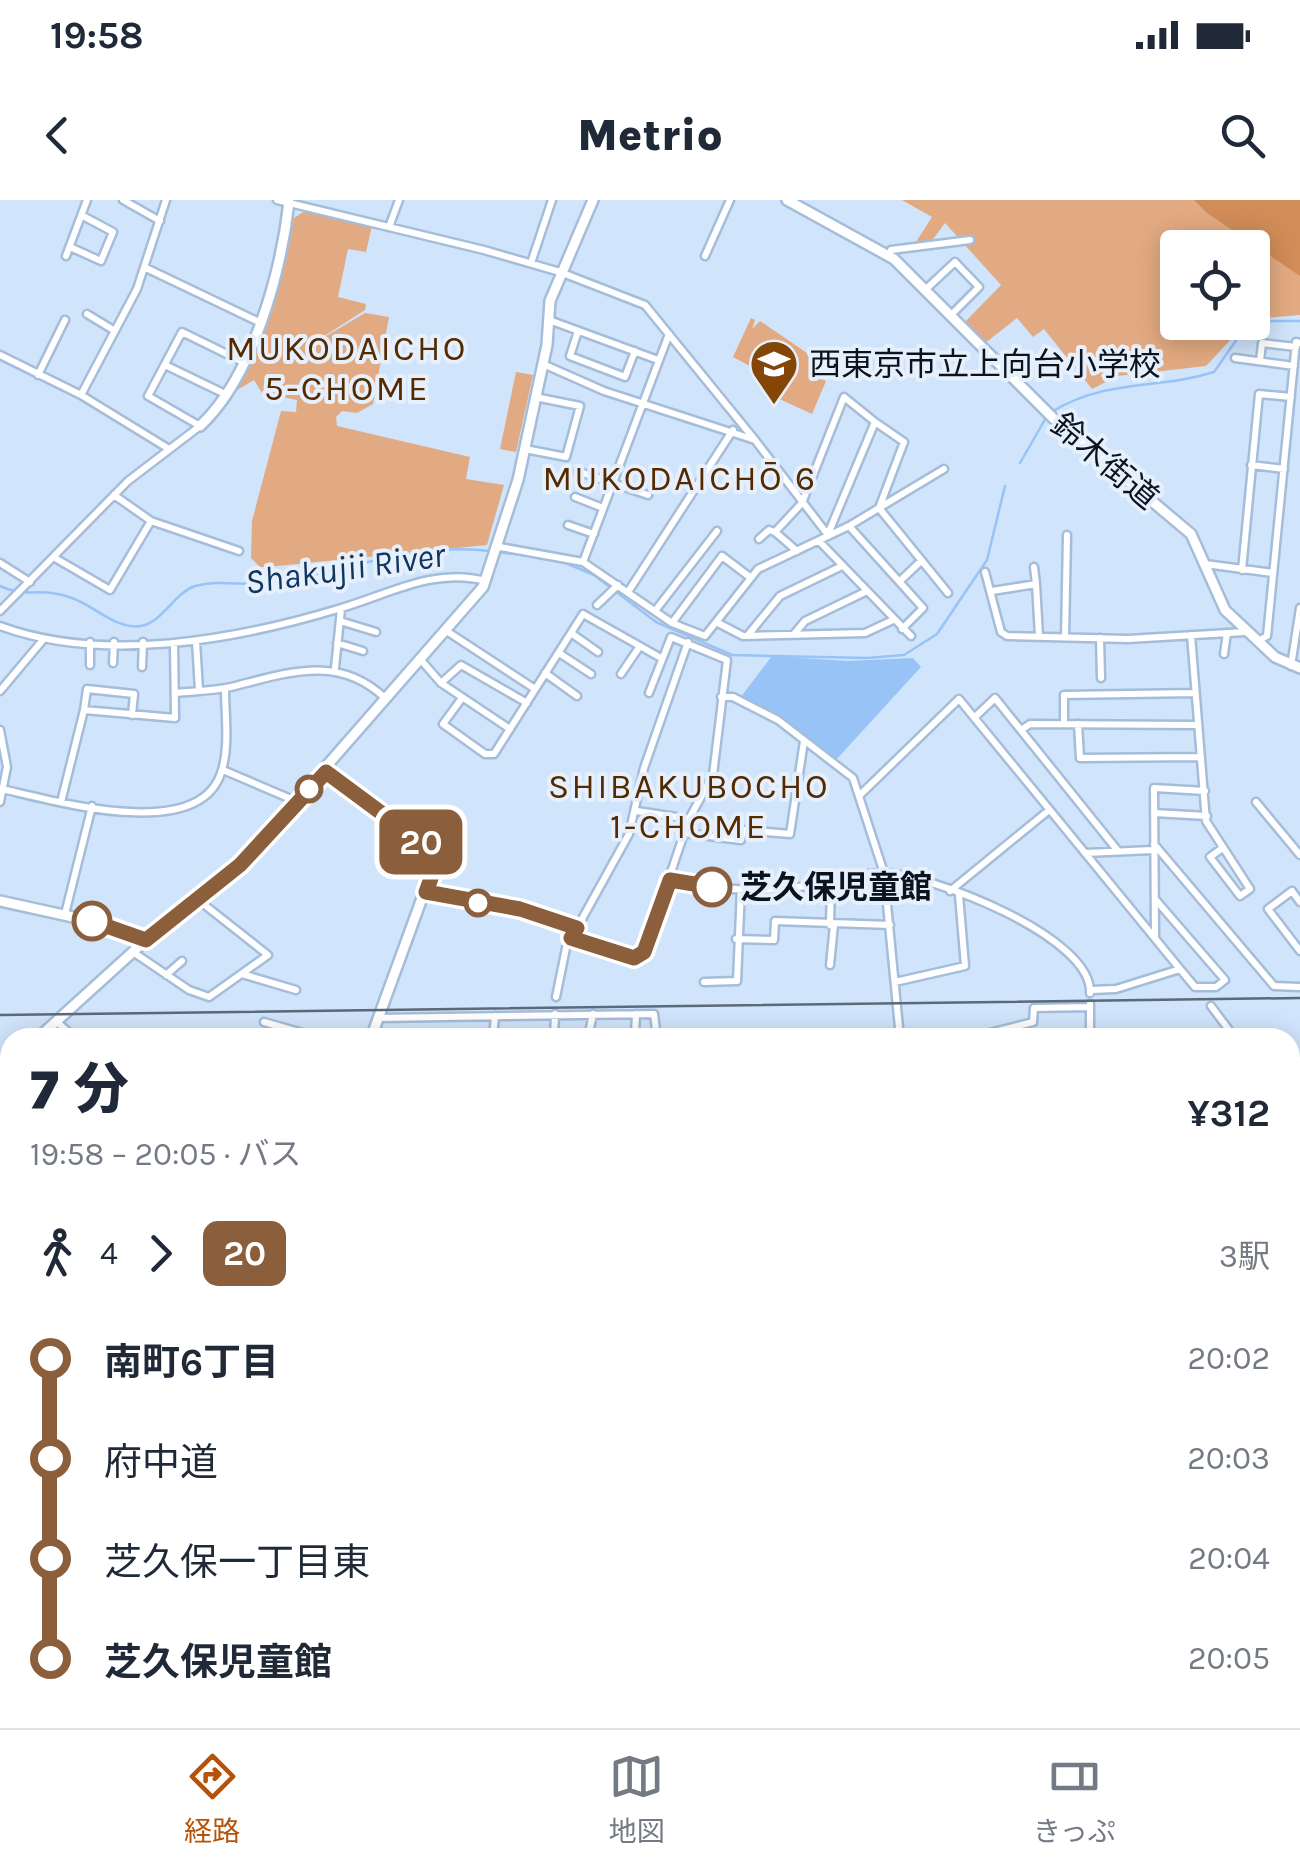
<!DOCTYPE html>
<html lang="ja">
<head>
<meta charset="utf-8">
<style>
	:root { --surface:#fff; --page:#f6f6f7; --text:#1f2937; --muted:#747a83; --line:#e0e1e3; --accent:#b45309 }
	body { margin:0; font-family:Karla,"Noto Sans JP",sans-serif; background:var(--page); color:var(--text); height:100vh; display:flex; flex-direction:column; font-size:38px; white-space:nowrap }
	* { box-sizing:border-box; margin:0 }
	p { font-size:32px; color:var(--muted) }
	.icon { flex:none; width:55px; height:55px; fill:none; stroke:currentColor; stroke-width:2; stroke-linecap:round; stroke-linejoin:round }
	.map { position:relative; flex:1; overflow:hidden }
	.panel { position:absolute; left:0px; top:828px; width:1300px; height:702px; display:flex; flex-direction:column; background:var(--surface); border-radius:30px 30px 0 0; box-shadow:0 5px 25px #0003 }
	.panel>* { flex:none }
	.badge { padding:0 20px; border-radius:15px; font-size:35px; line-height:65px }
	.controls { position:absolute; left:1160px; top:30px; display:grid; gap:20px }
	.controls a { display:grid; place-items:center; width:110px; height:110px; border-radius:10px; background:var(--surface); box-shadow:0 5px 25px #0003; font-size:50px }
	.map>.badge { position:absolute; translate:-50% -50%; box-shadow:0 0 0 5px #fff }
	.legs { display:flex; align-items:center; gap:15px; height:110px; padding:0 30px; font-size:32px }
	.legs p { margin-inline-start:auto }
	.summary { display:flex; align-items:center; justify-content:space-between; height:170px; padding:0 30px }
	h1 { font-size:55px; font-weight:800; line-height:75px }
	ul { padding:0 30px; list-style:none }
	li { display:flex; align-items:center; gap:35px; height:100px; font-size:38px }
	li i { display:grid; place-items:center; width:15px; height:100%; margin:0 12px; background:currentColor }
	li i::after { content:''; width:25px; height:25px; margin:-12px; border:8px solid; border-radius:50%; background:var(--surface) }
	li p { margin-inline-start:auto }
	li:first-child i { background:linear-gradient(#0000 50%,currentColor 0) }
	li:last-child i { background:linear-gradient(currentColor 50%,#0000 0) }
	.status { display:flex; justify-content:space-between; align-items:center; height:70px; padding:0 50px; background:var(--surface); direction:ltr }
	.status svg { height:28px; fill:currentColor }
	header { display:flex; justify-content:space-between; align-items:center; height:130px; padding:0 30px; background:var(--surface); font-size:45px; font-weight:800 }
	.dock { display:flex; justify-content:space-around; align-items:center; height:140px; border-top:2px solid var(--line); background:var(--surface); font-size:28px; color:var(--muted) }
	.dock a { display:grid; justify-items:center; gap:5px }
	.dock .current { color:var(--accent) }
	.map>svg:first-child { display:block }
	.green { fill:#e2aa82 }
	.forest { fill:#d18c58 }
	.water { fill:#98c3f7 }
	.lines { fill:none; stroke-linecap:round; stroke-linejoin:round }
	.stream { stroke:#98c3f7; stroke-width:2.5 }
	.minor-casing { stroke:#a5bdd9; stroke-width:11 }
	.tertiary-casing { stroke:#a5bdd9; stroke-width:14 }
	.secondary-casing { stroke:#a5bdd9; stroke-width:14 }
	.primary-casing { stroke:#a5bdd9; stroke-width:15 }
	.minor { stroke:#fff; stroke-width:6 }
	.tertiary { stroke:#fff; stroke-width:9 }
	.secondary { stroke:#fff; stroke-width:9 }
	.primary { stroke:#fff; stroke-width:10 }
	.rail { stroke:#5b6978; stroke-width:2.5 }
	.line-1-casing { stroke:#fff; stroke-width:22 }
	.line-1 { stroke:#8b5e3c; stroke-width:15 }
	.stop-1-dot { fill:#fff; stroke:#8b5e3c; stroke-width:5 }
	.labels { text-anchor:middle; stroke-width:8; stroke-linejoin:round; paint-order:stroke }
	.poi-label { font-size:32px; fill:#0b141e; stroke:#e6f0fc; text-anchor:start }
	.street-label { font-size:32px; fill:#0b141e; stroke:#e6f0fc }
	.stop-label { font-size:32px; font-weight:bold; fill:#0b141e; stroke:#e6f0fc; text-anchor:start }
	.neighbourhood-label { font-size:35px; letter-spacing:2.5px; fill:#542a01; stroke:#e6f0fc }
	.water-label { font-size:35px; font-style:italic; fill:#10355e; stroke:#e6f0fc }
</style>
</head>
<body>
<div class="status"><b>19:58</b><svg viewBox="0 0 49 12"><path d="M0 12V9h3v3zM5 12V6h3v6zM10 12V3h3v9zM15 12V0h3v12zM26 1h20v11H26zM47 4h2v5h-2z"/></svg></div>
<header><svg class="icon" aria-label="back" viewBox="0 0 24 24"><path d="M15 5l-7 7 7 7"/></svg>Metrio<svg class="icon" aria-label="search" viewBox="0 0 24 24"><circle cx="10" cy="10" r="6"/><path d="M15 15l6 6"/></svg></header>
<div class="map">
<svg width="1300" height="1528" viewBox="0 0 1300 1528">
	<rect width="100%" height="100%" fill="#d0e4fb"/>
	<path class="green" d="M902,0H1300V115L1253,119L1252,48H1178V122L1246,123L1206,166L1118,176L1092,189L1044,129L1033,137L1017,118L984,144L963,124L1001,85L945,23L931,42L914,45L932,17Z
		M308,9L372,26L366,52L348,49L338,97L366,104L365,110L304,149L365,113L389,117L373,204L357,213L342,211L336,217L337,226L470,257L466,279L504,285L487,345L267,367H260L251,358L252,321L281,211L296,212L297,200L262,193L254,180L234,192L275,101L294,18Z
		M751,118L755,120L752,129L760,121L823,164L818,177L826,181L812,214L773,196L775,192L758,183L761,172L733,157Z
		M516,172L533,175L516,252L500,249Z"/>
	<path class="forest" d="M1194,0H1300V76L1207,13Z"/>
	<path class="water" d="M772,456L847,461L913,458L921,467L835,561L788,521L740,498Z"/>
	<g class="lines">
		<path class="stream" d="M1252,121H1300
			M1053,211C1109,178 1157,190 1214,172L1249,122
			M1020,263L1047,216
			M497,352L538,357
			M561,361L594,375L656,422L732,455L867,458L904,455L937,434L987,360L1005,286
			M0,386C27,399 40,386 72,398C95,406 116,430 141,426C163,422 174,393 195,386C220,379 246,387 271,383C342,372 417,342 489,351"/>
		<g class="minor-casing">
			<path id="minor" d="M123,0L160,21
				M277,0L484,50L560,72L645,105L755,240
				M389,27L399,0
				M70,47L101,61L113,32L83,16
				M66,56L87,0
				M705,56L730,0
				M889,56L891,50L970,40
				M531,63L552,0
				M146,68L259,122
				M925,90L955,62L979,87L951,115
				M87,114L115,131
				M549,120L658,160
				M578,131L570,156L625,177L635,151
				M0,155L81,195L169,249
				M1235,158L1294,166
				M1260,161L1262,143L1296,147
				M543,164L604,191L755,240L828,335
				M165,165L225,194
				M38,175L65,120
				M81,195L137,89L166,0
				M875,222L904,242L879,308L948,393
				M525,249L566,257L580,206L535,197
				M1251,265L1284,269
				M577,271L648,295
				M114,295L151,321L239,351
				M575,297L603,308
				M568,325L594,334
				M849,326L923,408L902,429
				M759,339L769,330L775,332
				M819,341L911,436
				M500,347L583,362L672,423L705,436L758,369L849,326L944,269
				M797,351L775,332L802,303L844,197L875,222L828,334
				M55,358L110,390L151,321
				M583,362L669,134
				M0,363L30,382
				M1205,364L1273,373
				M1242,370L1259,194L1291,197
				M985,372L1001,432L1007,436L1128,439L1245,432
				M900,381L921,361
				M1036,384L1039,436
				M992,391L1036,384L1034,367
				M628,392L733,230
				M597,405L618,385
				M0,411L128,281L200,226L148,196L182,132L241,161
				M655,411L717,331
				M340,421L376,432
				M716,422L743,436L865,433L893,420
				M672,423L722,356L751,378
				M0,426C103,464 235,440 338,409C388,395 432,367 486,381
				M445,430L535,489
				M571,433L598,452
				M794,434L805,421L865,392
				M748,435L780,396L842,366
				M1191,435L1206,621L1250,689L1240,696L1210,657L1221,649
				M1065,437L1067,335
				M1100,438L1101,478
				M196,441L199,490
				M1258,441L1267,436L1296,142L1300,143
				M337,443L363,451
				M559,453L591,474
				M1224,454L1227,433
				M420,459L441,483L510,529
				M113,463L114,442
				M90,465V442
				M1291,466L1300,408
				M142,467L143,442
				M335,468L341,409
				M545,473L577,496
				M621,474L640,446
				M441,483L461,465L527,503
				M0,491L42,441
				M175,493C193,491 213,491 231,487C287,473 339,453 386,499
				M721,497H733L778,520L853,578L884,673L900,838
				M462,498L443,524L485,554H494L583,414L661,458
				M84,510L87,489L134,494L132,515
				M975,517L995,498L1118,651
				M1064,524V495L1195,493
				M1078,524L1080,558L1201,557
				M0,530L7,567L0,602
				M1021,530L1030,524L1198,525
				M223,570L298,602
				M2,589C55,601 198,643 221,573C230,548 225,515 225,489
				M860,595L959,499L1180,769L1116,789L1091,790
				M61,602L84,510L175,518L174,443
				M1256,602L1300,655
				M637,611L689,619
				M1154,613L1207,616
				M684,633L741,640L743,630L790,634L804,541
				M1154,644L1274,786L1300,787
				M1086,653L1152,650
				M670,680C709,688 751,693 792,688C821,685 853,673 883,673C931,674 1093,737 1090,793
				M950,691L1048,611
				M426,692L521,709L577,728
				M1155,699L1225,780L1216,787H1195L1180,769
				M1300,702L1292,691L1268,709L1300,751
				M65,714L92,606
				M830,725L831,682
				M1155,736L1154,588L1205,591
				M571,738L633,758L644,752L689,619L713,575L727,460L671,437L649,493
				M736,739L774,740L775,721L890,725
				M133,752L189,790L209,797L268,755L197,699
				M830,765L834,725
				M242,774L296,790
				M166,775L182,761
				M704,782L737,781L741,689
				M895,782L965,766L959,695
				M556,797L566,748L629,634L644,568L688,442
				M1211,806L1235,838
				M379,818L654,814L657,838
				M57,822L75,838
				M264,822L320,838
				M590,828L593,814
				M635,834L636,814
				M493,838L495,816
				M554,838L555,814
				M970,838L1033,822L1034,808L1090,807
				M1090,838V804
				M1290,942L1300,954
				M1290,1006L1300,1007
				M0,1108L10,1107
				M1290,1163H1300
				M0,1205L10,1206
				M1290,1309L1300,1311
				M0,1348L10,1317
				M0,1369L10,1372
				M1290,1373L1300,1344
				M0,1514L20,1528
				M292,1520L307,1528
				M487,1520L505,1526
				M699,1520L711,1525L713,1520
				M1036,1526L1037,1520
				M83,1528L85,1520
				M361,1528L364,1520
				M399,1528L402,1520
				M617,1528L620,1520
				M664,1528L668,1520
				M740,1528L743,1520
				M782,1528L784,1520
				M832,1528L834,1520
				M950,1528L954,1520
				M1211,1528L1214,1520
				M1296,1528L1300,1524"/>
		</g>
		<g class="tertiary-casing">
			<path id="tertiary" d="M787,0L894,59L1053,218L1191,334L1225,410L1275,457L1300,468
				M200,226C253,177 281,72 289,2
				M325,571L437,657L371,838
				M0,701L100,723L146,740
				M38,838L146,740L240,665L483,387L518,280L547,145L550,101L593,0
				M0,868L10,860
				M604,1520L612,1528
				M212,1528L219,1520"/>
		</g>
		<g class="secondary-casing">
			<path id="secondary" d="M1290,914L1300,913"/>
		</g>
		<g class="primary-casing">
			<path id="primary" d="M0,1262H10
				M1290,1421L1300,1422"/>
		</g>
		<use href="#minor" class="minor"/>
		<use href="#tertiary" class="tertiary"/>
		<use href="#secondary" class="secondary"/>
		<use href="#primary" class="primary"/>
		<path class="rail" d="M0,815L1300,798"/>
	</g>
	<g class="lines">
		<g class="line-1-casing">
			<path id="line-1" d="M92,721L146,740L240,665L326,572L434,652L437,662L426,692L520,709L577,728L571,738L634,758L644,752L670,680L712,687"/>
		</g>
		<use href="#line-1" class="line-1"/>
	</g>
	<defs>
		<g id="school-pin" transform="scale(2.5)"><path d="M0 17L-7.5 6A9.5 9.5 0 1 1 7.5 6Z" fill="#844607" stroke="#e6f0fc"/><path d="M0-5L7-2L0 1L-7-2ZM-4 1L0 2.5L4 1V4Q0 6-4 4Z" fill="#fff"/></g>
	</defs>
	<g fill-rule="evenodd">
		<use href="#school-pin" x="774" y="164"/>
	</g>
	<g class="stop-1-dot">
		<circle cx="309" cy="589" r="12"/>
		<circle cx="712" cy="687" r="18"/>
		<circle cx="478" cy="703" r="12"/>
		<circle cx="92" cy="721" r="18"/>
	</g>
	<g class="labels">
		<g class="poi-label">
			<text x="809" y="175">西東京市立上向台小学校</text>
		</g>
		<g class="street-label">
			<text transform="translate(1105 261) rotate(40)" y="11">鈴木街道</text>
		</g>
		<g class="stop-label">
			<text x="740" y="698">芝久保児童館</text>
		</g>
		<g class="neighbourhood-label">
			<text x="347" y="160">MUKODAICHO<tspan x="347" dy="40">5-CHOME</tspan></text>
			<text x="680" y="290">MUKODAICHŌ 6</text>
			<text x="689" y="598">SHIBAKUBOCHO<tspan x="689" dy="40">1-CHOME</tspan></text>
		</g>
		<g class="water-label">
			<text transform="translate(345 368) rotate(-8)" y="12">Shakujii River</text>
		</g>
	</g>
</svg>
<div class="controls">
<a><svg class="icon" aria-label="locate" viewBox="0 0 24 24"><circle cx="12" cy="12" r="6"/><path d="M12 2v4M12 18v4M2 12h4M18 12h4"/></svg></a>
</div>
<b class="badge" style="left:421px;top:642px;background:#8b5e3c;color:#fff">20</b>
<section class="panel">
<div class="summary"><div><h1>7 分</h1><p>19:58 – 20:05 · バス</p></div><b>¥312</b></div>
<div class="legs"><svg class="icon" aria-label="walk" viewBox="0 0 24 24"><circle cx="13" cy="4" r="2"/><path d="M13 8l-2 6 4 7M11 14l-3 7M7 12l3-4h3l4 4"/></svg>4<svg class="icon" aria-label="forward" viewBox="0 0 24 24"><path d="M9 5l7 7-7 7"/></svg><b class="badge" style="background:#8b5e3c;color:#fff">20</b><p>3駅</p></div>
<ul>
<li><i style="color:#8b5e3c"></i><b>南町6丁目</b><p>20:02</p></li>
<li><i style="color:#8b5e3c"></i><span>府中道</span><p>20:03</p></li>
<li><i style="color:#8b5e3c"></i><span>芝久保一丁目東</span><p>20:04</p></li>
<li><i style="color:#8b5e3c"></i><b>芝久保児童館</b><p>20:05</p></li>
</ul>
</section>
</div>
<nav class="dock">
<a class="current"><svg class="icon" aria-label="directions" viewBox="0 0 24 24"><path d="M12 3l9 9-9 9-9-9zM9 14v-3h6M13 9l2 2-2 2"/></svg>経路</a>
<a><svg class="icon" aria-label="map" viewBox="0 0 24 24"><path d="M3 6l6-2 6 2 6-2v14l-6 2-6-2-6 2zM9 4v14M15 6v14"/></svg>地図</a>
<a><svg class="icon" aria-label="tickets" viewBox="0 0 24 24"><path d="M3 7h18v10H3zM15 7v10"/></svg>きっぷ</a>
</nav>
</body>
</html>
